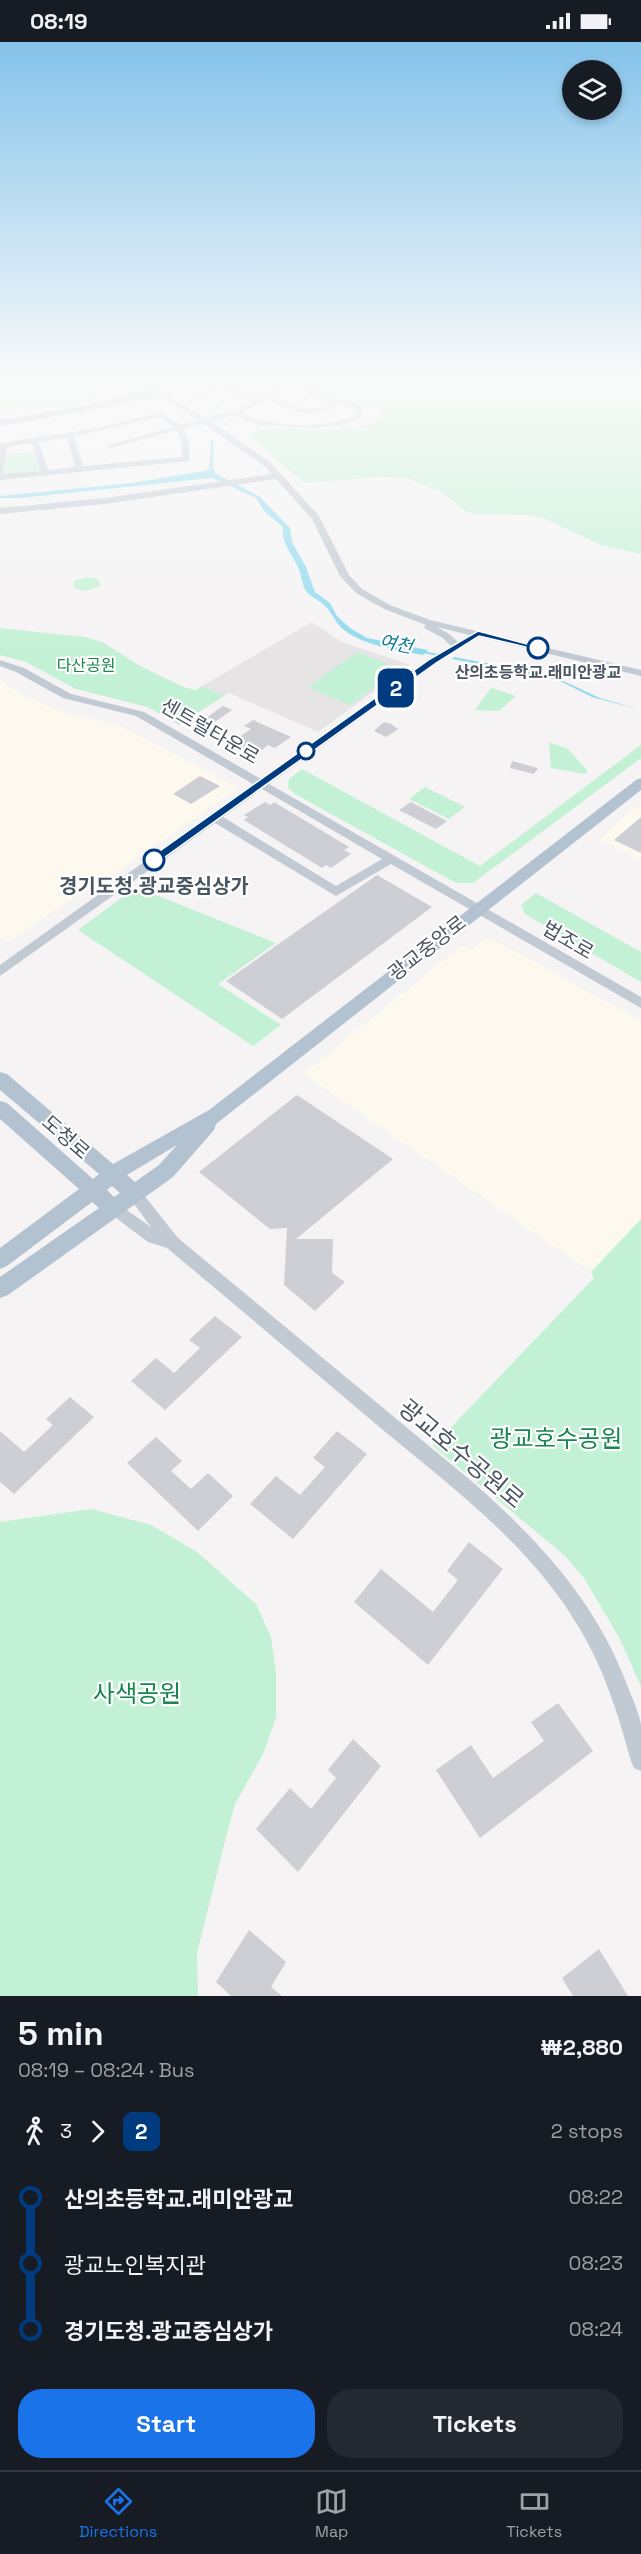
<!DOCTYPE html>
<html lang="en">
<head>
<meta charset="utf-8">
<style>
	:root { --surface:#171b24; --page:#242831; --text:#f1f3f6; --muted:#9ea1a6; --line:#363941; --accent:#1a73e8 }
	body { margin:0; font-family:"Space Grotesk","Noto Sans KR",sans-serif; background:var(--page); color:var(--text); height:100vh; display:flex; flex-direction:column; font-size:22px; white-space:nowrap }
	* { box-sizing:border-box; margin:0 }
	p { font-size:20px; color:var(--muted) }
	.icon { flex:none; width:33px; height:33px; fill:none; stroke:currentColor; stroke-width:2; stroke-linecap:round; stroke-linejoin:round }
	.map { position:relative; height:1954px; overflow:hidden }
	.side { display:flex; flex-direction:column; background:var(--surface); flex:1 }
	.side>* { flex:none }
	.badge { padding:0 12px; border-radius:9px; font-size:21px; line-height:39px }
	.tools { position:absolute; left:562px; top:18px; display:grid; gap:12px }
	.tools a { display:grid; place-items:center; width:60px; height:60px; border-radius:50%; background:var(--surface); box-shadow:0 3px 9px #0003; font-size:30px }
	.map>.badge { position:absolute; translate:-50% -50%; box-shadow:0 0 0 3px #fff }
	.legs { display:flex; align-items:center; gap:9px; height:66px; padding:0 18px; font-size:20px }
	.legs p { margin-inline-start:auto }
	.headline { display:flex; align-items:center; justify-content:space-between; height:102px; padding:0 18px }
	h1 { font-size:33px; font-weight:800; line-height:45px }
	.action { display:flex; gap:12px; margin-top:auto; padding:12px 18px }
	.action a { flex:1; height:69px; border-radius:24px; background:var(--accent); color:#fff; font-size:24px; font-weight:800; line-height:69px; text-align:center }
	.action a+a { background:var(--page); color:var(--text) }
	ul { padding:0 18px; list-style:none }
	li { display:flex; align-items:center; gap:21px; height:66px; font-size:22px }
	li i { display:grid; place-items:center; width:9px; height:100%; margin:0 8px; background:currentColor }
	li i::after { content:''; width:15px; height:15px; margin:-8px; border:4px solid; border-radius:50%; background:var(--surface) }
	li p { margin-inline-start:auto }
	li:first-child i { background:linear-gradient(#0000 50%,currentColor 0) }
	li:last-child i { background:linear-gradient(currentColor 50%,#0000 0) }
	.status { display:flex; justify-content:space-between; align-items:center; height:42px; padding:0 30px; background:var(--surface); direction:ltr }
	.status svg { height:16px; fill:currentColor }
	.tabs { display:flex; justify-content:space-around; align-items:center; height:84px; border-top:2px solid var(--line); background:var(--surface); font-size:16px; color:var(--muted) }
	.tabs a { display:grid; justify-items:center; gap:3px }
	.tabs .on { color:var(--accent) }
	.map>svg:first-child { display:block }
	.commercial { fill:#fdf9ef }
	.education { fill:#e6e4e5 }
	.green { fill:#c3f1d5 }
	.water { fill:#90daee }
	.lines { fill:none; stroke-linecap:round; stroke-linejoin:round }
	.stream { stroke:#90daee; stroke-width:2 }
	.building { fill:#cdcfd5 }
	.minor { fill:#c1cad2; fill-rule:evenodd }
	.major { fill:#b3c2d1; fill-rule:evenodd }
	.line-1 { fill:#003b80; stroke:#fff; stroke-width:1.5 }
	.stop-1-dot { fill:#fff; stroke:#003b80; stroke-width:3 }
	.labels { text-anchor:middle; stroke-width:4.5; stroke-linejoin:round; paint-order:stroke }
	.far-park-label { font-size:16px; fill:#17864f; stroke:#fff }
	.far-stop-label { font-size:16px; font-weight:bold; fill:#4a5661; stroke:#fff }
	.far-water-label { font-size:18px; font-style:italic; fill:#0c7c9b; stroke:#fff }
	.street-label { font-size:20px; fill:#4a5661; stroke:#fff }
	.stop-label { font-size:20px; font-weight:bold; fill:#4a5661; stroke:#fff }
	.near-park-label { font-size:24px; fill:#17864f; stroke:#fff }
	.near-street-label { font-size:24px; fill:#4a5661; stroke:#fff }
</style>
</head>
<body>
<div class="status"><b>08:19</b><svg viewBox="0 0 49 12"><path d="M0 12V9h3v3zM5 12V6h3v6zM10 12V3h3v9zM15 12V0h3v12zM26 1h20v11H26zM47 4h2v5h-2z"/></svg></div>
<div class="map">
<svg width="641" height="1954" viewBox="0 0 641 1954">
	<rect width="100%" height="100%" fill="#f5f3f3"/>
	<path class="commercial" d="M0,637L23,654L63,670L119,683L238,746L97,844L84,849L9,900L0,895Z
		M641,761V818L599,797Z
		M485,897H493L641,979V1177L591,1230L303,1032L462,903L471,908Z"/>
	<path class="education" d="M312,580L342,600L410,623L318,690L229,651L224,654L202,644Z"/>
	<path class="green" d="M0,340H146L67,361L0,371Z
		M318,340H630L641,346V512L601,503L543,476L529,473L477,472L467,470L441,450L410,437L383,435L304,441L248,392C254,390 260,387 266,387C292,384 365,394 382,375L378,365L338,358L316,351L314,347Z
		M35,410L39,429L37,431L8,433L4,431L6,412Z
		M87,535L99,537L100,544L86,549L74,546V539Z
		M0,586L85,595L104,601L140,624L183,645L196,648L202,644L224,654L179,683L148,665L76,647L26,620L0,613Z
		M358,610L400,627L350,663L308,645Z
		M491,646L516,654L499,669L475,668Z
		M549,700L568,707L587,728L586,732L551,726Z
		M641,703V716L473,841H456L295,752L288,745L289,737L302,727L480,824Z
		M425,745L465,765L449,777L409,757Z
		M136,845L276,901L218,942L281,983L253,1004L78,888Z
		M536,851L641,910V940L525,872L521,863Z
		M641,1177V1645L620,1597L584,1536L564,1513L433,1404L594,1236L591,1230Z
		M91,1467L151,1483L197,1510L256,1562L271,1595L276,1631V1676L263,1712L235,1762L224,1803L197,1911L198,1954H0V1480Z"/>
	<path class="water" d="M211,399H214L213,425L215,431L260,455L290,486L292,500L306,525L315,550L330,561L337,574L350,586L367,596L428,608L423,613C397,607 366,605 344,588C335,581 332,570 324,563C318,557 307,554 304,545C301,537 301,531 297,523C291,511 281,500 283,485L265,470L256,456L212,436L20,456H0V454L132,441L204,429L209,427Z
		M454,615L550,633L600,656L641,668L592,655L562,640L546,635L452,617Z"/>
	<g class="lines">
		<path class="stream" d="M215,370L221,359L258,350L266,340
			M423,610L438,613"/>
	</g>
	<path class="building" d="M223,664L232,668L212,682L203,678Z
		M253,678L291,695L275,706L268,703L257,712L232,700L251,687L244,684Z
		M384,680L391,682L398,687L386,695L374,689Z
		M512,719L538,726L534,732L510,726Z
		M200,734L220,744L191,762L173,752Z
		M265,760L270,763L274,760L349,805L344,808L351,812L331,826L326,823L322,826L244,778L248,775L244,773Z
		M411,760L447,779L436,787L399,768Z
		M641,775V811L614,798Z
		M377,833L432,865L282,977L226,939Z
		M297,1053L393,1117L296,1197H333L332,1231L345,1240L315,1269L284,1243L287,1186L270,1187L199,1130Z
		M215,1274L242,1295L165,1368L131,1339L156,1316L174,1331L200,1306L189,1298Z
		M70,1355L94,1375L14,1452L0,1440V1389L24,1410L53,1383L46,1377Z
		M337,1389L367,1412L293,1497L250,1462L276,1434L300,1453L325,1425L313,1416Z
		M156,1395L182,1419L171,1429L191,1447L208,1431L233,1454L198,1489L127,1421Z
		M469,1500L503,1527L428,1623L354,1560L381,1527L433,1570L458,1538L447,1529Z
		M558,1661L593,1709L480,1796L436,1728L471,1703L493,1736L544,1699L531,1680Z
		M353,1697L381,1724L298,1830L256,1787L290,1746L311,1767L336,1736L328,1728Z
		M249,1888L286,1920L271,1945L282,1954H231L216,1940Z
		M599,1907L628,1954H573L562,1936Z"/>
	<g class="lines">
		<path class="minor" d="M173,340L180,341L171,356L205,376L241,366L259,356L223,346L201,355L194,353L223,341L264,353L275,340H283L270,355L296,362L303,367L325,365L331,360L310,354L306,347L310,340H318L314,347L317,352L355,361L363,368L362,377L338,384L311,386L260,383L233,373L211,379L270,420L319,474L349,533L362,547L390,563L430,578L641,628V634L479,595L437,621L269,742L641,955V966L391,822L336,854L215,781L0,934V923L253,742L136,674L63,656L16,630L0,624V618L24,626L71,652L144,670L261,737L429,617L451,604L443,596L426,587L424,585L426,583L384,567L356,551L340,534L312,477L276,437L105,462L0,472V466L105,456L272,432L264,424L203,381L184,387L189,400V419L0,438V401L98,386L161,370L180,383L198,378L165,358L134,357L130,355L134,353H157L145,347L144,345L148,343L165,352ZM266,358L290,366L302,372L330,369L339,362L349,365L356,371L355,374C321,387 274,386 241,371ZM160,375L173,385L106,404L110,406L177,388L181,400L182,415L83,424L74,394ZM67,396L75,425L48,428L39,400ZM32,401L40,429L3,432L7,405ZM437,585L469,593L458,600L449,592ZM262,747L382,817L336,844L223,775Z
			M134,1145L139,1147L178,1196L475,1442C539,1499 595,1559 626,1640C631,1654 639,1669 641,1683C641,1698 641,1715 641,1729L634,1726L631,1719C618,1672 604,1626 578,1584C531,1504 453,1446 383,1388C311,1327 239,1266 167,1206L148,1200L108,1170L105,1166L108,1162L113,1160L118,1162L151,1185L126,1151L129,1147Z"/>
		<path class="major" d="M169,340H183L160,350L113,364L0,384V378L90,363Z
			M641,736V748L216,1082L214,1088L173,1135L8,1253L0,1256V1235L99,1166L92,1160L7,1224L0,1227V1206L79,1147L0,1077V1059L7,1061L93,1137L99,1132L0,1048V1030L7,1032L113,1122L209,1068L636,738ZM177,1103L159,1123L135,1140L127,1133ZM112,1144L120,1151L114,1155L107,1148Z"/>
	</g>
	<linearGradient id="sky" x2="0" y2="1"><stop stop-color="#85c3ea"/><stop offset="0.55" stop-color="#fafafa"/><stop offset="1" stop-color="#fafafa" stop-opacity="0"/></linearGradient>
	<rect width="641" height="614" fill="url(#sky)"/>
	<path class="line-1" d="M478,589L542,606L538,608L479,594L436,621L158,820H150V816L430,617Z"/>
	<g class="stop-1-dot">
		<circle cx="538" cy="606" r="10"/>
		<circle cx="306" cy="709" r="8"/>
		<circle cx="154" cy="818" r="10"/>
	</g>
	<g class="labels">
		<g class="far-park-label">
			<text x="86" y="629">다산공원</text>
		</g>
		<g class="far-stop-label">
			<text x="538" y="636">산의초등학교.래미안광교</text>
		</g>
		<g class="far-water-label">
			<text transform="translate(396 602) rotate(12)" y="6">여천</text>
		</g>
		<g class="street-label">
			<text transform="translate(210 689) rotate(30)" y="7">센트럴타운로</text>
			<text transform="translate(568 898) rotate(30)" y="7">법조로</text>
			<text transform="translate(427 906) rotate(-38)" y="7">광교중앙로</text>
			<text transform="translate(66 1095) rotate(41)" y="7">도청로</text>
		</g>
		<g class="stop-label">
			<text x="154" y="851">경기도청.광교중심상가</text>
		</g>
		<g class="near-park-label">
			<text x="556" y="1405">광교호수공원</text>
			<text x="137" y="1660">사색공원</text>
		</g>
		<g class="near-street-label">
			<text transform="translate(461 1412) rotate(40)" y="8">광교호수공원로</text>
		</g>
	</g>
</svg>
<div class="tools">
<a><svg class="icon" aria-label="layers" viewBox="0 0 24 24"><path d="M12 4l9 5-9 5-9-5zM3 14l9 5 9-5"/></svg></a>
</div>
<b class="badge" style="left:396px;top:646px;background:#003b80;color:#fff">2</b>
</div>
<section class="side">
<div class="headline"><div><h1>5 min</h1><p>08:19 – 08:24 · Bus</p></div><b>₩2,880</b></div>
<div class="legs"><svg class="icon" aria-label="walk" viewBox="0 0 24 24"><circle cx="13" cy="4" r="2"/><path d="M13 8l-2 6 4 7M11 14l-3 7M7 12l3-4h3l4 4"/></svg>3<svg class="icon" aria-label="forward" viewBox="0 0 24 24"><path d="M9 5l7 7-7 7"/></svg><b class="badge" style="background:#003b80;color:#fff">2</b><p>2 stops</p></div>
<ul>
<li><i style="color:#003b80"></i><b>산의초등학교.래미안광교</b><p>08:22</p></li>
<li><i style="color:#003b80"></i><span>광교노인복지관</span><p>08:23</p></li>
<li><i style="color:#003b80"></i><b>경기도청.광교중심상가</b><p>08:24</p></li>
</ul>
<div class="action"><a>Start</a><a>Tickets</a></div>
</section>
<nav class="tabs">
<a class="on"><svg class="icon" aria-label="directions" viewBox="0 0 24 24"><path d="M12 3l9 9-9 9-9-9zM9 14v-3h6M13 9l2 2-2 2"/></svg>Directions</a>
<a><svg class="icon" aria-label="map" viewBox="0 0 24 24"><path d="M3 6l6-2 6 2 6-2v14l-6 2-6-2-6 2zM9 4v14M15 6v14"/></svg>Map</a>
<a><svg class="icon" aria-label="tickets" viewBox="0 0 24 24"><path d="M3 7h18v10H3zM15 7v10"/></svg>Tickets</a>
</nav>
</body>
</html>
